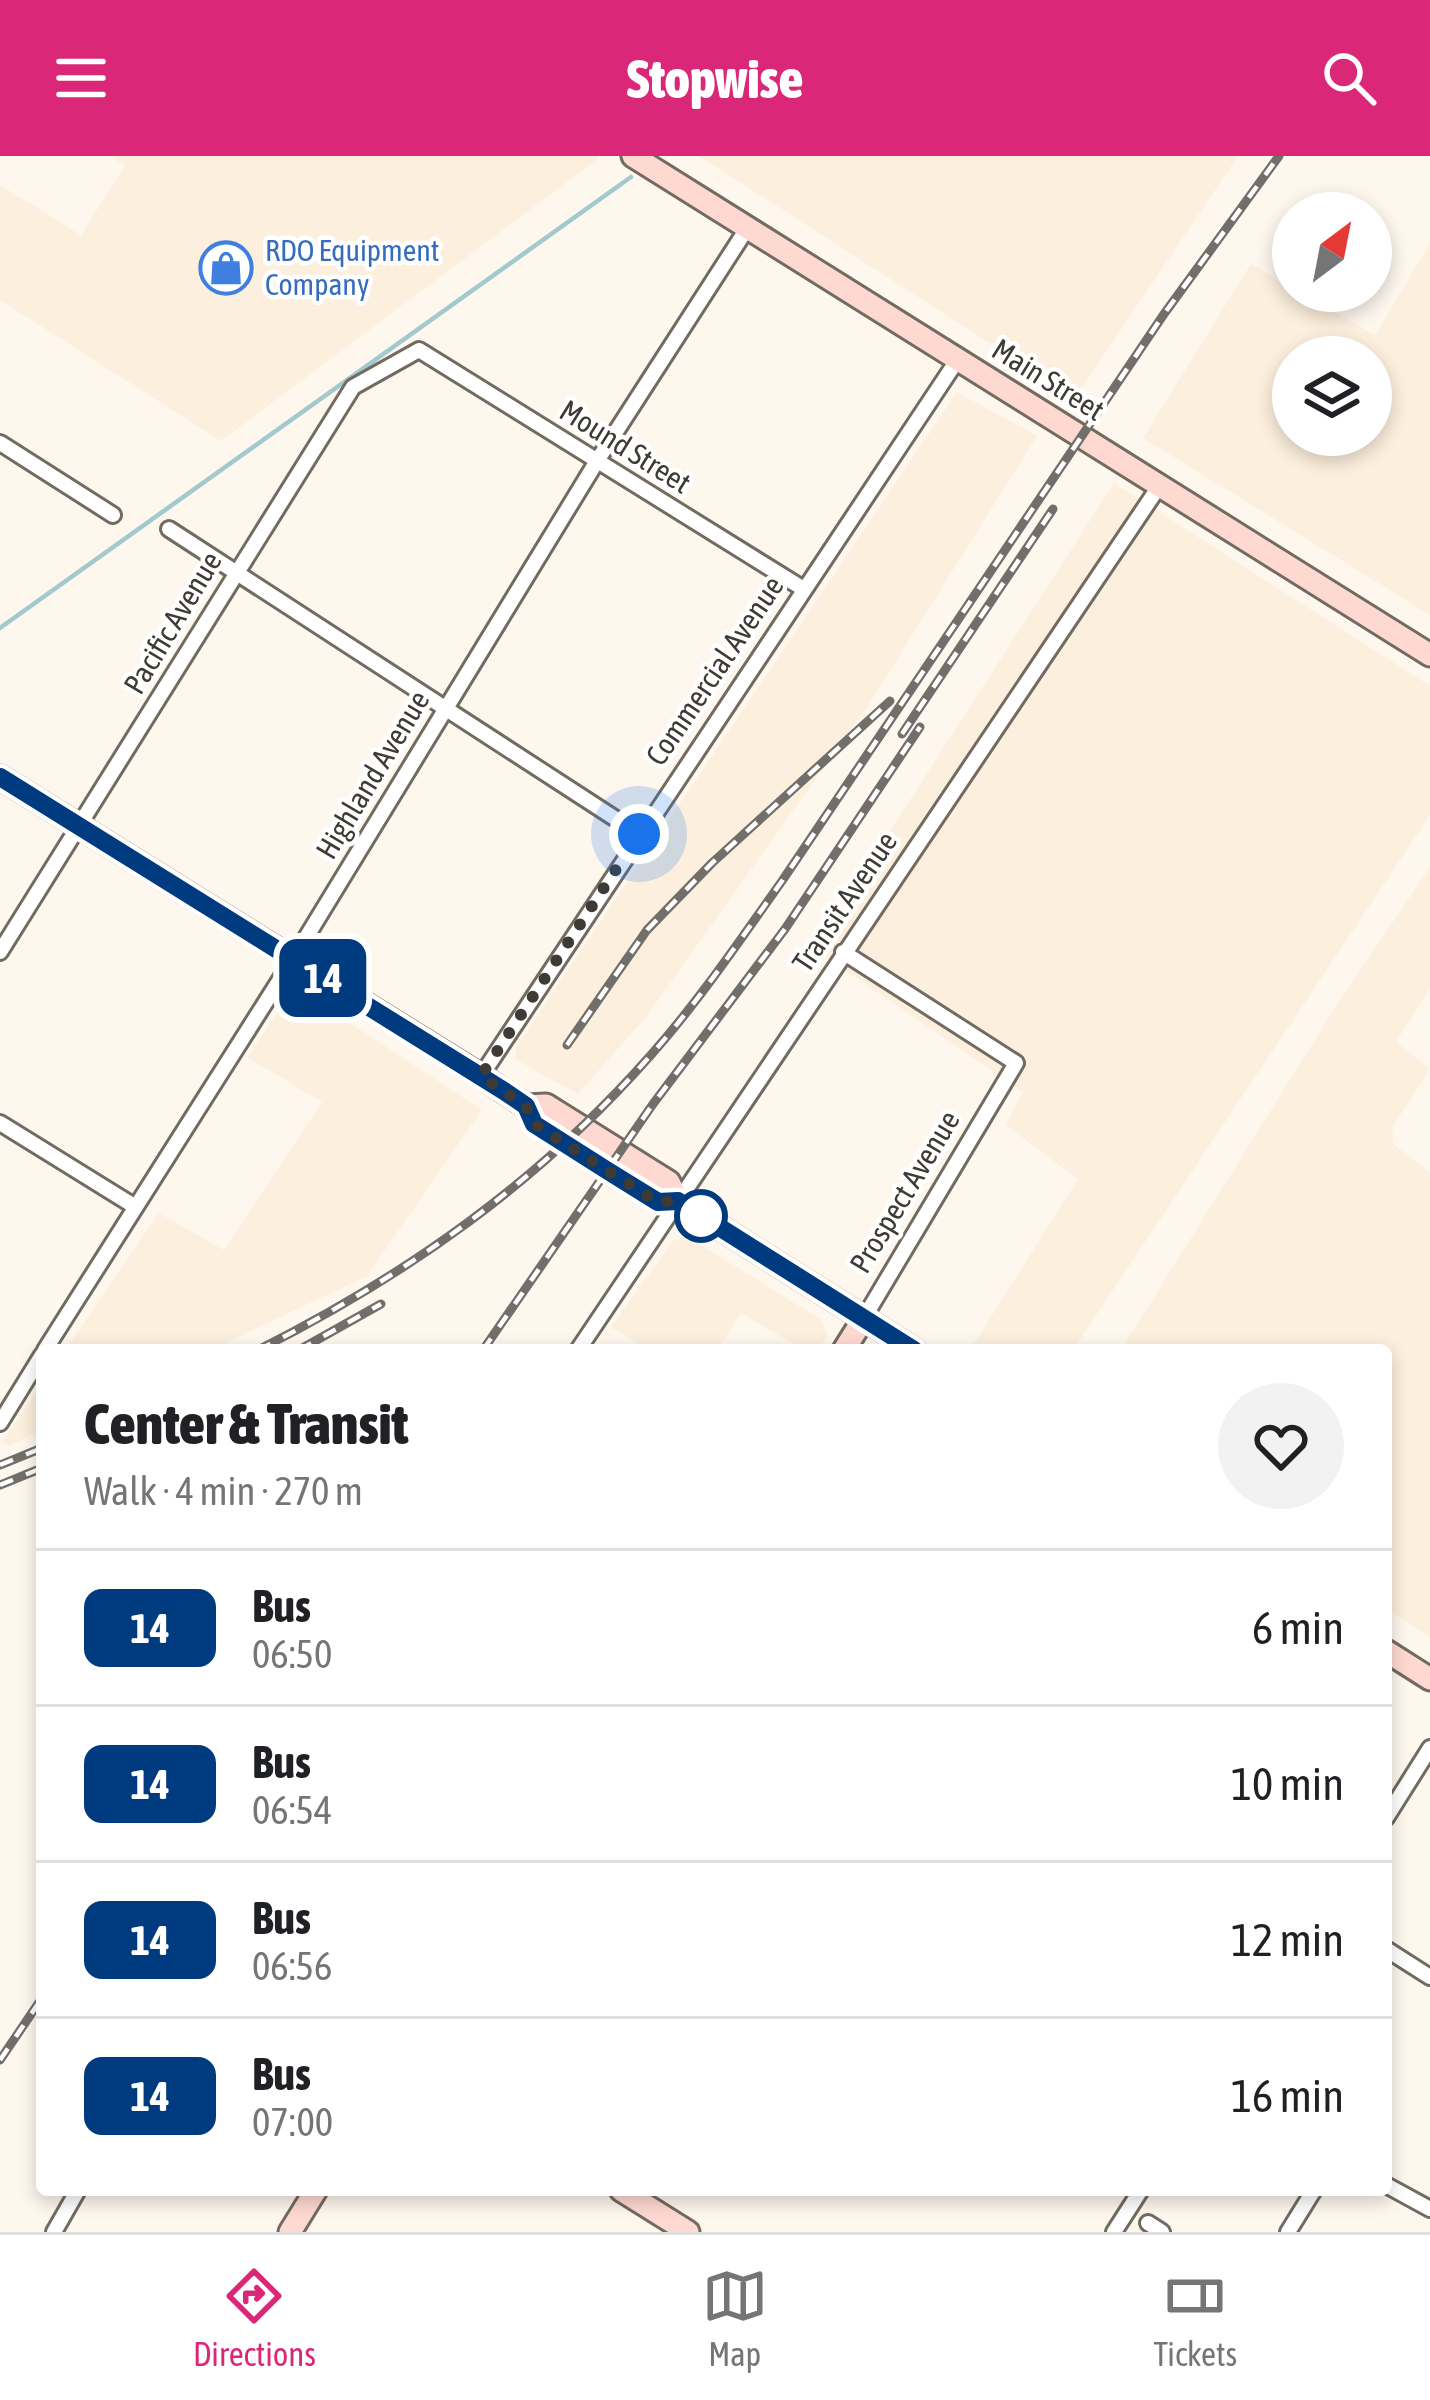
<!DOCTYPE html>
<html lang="en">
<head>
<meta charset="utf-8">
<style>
	:root { --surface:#fff; --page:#f2f2f2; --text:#202124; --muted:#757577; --line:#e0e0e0; --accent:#db2777 }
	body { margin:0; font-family:"Asap Condensed",sans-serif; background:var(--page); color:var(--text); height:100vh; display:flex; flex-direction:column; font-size:45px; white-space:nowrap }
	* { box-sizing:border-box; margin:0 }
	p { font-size:39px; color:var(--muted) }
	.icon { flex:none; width:66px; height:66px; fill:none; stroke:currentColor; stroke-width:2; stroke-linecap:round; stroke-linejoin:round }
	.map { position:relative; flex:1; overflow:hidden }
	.details { position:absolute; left:36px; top:1188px; width:1356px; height:852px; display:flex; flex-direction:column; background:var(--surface); border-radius:12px; box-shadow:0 6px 18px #0003 }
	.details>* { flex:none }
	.badge { padding:0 24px; border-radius:18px; font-size:42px; line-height:78px }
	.needle { width:78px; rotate:32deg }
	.controls { position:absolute; left:1272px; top:36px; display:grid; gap:24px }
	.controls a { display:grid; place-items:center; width:120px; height:120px; border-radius:50%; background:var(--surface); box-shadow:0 6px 18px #0003; font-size:60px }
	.you { position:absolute; width:60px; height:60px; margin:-30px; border:9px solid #fff; border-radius:50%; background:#1a73e8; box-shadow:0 0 0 18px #1a73e833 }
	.map>.badge { position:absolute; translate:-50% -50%; box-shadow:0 0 0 6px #fff }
	.round { display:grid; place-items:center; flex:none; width:126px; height:126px; border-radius:63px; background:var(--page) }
	.head { display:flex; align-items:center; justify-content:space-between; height:204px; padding:0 48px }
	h1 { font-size:57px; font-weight:800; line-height:90px }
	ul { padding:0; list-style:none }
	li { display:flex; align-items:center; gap:36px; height:156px; padding:0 48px; border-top:3px solid var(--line) }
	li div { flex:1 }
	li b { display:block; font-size:45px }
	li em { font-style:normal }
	li .badge { min-width:132px; font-weight:700; text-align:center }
	header { display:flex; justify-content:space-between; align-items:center; height:156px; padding:0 48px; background:var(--accent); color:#fff; font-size:54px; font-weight:800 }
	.menu { display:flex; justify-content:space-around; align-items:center; height:168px; border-top:3px solid var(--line); background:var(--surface); font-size:33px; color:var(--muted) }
	.menu a { display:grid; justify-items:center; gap:6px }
	.menu .current { color:var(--accent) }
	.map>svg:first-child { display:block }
	.built { fill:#fdefdd; fill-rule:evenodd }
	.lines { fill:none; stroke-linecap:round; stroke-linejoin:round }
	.stream { stroke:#a2c9cd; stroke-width:4.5 }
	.street-casing { stroke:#726b61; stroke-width:20 }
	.secondary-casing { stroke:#726b61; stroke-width:27 }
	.street { stroke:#fff; stroke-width:14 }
	.secondary { stroke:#fed9d1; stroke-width:21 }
	.rail-casing { stroke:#726e69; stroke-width:9 }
	.rail { stroke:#fff; stroke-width:4.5; stroke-dasharray:14; stroke-linecap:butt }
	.line-casing { stroke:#fff; stroke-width:27 }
	.line { stroke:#003b80; stroke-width:18 }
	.walk { stroke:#3e3b37; stroke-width:12; stroke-dasharray:0 21.6 }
	.stop-dot { fill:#fff; stroke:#003b80; stroke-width:6 }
	.labels { text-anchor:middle; stroke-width:9; stroke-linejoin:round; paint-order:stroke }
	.shop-label { font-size:30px; fill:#366cbe; stroke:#fff; text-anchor:start }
	.street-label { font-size:30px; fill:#3e3b37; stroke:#fff }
</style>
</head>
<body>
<header><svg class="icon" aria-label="menu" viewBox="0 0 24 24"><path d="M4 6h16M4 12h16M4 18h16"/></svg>Stopwise<svg class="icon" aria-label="search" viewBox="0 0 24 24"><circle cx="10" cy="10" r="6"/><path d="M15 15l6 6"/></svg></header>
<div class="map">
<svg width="1430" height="2076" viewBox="0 0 1430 2076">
	<rect width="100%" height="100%" fill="#fef7ee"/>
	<path class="built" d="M111,0H596L599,2L221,285L0,144V29L81,79L125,10Z
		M699,0H1238L1075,242Z
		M1430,87V459L1143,282L1251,108L1375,179ZM1293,201H1371V279H1293Z
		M957,236L1037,280L869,548L646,861L578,938L515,903L516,891Z
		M1114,327L1430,530V659L1073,1194H970L1078,1023L1006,969L1023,936L814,793Z
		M1430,711V832L1396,886L1430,913L1392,972L1394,989L1430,1016V1481L1386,1453V1194H1121L1336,850Z
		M306,838L482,954L367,1120L211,1194H65L159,1057L224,1094L322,946L248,902L286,842Z
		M688,1081L822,1164L827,1180L818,1194H804L741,1157L717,1194H650L611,1171L673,1085Z
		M42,1228V1274L9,1290L2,1286Z"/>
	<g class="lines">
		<path class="stream" d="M0,472L631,21"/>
		<g class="street-casing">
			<path id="street" d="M0,287L113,359
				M169,373L639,678
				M0,796L353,231L419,194L802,432
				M843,796L1016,907L864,1162
				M481,920L958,203
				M0,967L134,1050
				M45,1194L293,803L597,305L748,71
				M578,1194L1160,329
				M0,1267L42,1199
				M1386,1662L1430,1592
				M1386,1793L1430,1821
				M1386,2029L1430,2053
				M1148,2067L1162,2076
				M54,2076L78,2034
				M1114,2076L1141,2034
				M1288,2076L1314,2034"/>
		</g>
		<g class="secondary-casing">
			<path id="secondary" d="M633,0L1430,499
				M0,621L481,920L526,950L534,967L608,1015L659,1046L678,1045
				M526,950L546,949L669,1026L678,1045L914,1194
				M844,1194L864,1162
				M1386,1495L1430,1523
				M621,2034L688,2076
				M290,2076L316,2034"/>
		</g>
		<use href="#street" class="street"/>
		<use href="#secondary" class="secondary"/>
		<g class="rail-casing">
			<path id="rail" d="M902,578L1053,353
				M567,889L647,774L712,707L890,545
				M258,1194C407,1119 539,1026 650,900C699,845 740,784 782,725L1164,158L1279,0
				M299,1194L381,1148
				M483,1194L653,948L785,773L920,571
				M0,1309L42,1292
				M0,1329L42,1312
				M0,1904L42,1842"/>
		</g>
		<use href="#rail" class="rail"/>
	</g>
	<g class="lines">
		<g class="line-casing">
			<path id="line" d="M0,621L504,935L526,950L534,968L608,1015L658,1046L678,1045L914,1194"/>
		</g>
		<use href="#line" class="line"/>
		<path class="walk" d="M639,678L481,920L526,950L534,968L608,1015L658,1046L678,1045L709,1064L701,1060"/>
	</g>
	<defs>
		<g id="shop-ring" transform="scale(2.7)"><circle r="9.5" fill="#fff" stroke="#3f7fe0" stroke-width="1.5"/><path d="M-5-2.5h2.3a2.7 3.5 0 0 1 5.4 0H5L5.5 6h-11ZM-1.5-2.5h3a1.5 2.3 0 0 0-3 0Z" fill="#3f7fe0"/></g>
	</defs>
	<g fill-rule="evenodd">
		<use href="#shop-ring" x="226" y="112"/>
	</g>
	<circle class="stop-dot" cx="701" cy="1060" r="24"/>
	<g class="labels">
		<g class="shop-label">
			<text x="265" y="105">RDO Equipment<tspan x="265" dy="34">Company</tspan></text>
		</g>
		<g class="street-label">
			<text transform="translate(1048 224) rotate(32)" y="10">Main Street</text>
			<text transform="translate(625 291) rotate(32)" y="10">Mound Street</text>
			<text transform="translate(173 467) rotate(-59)" y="10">Pacific Avenue</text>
			<text transform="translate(715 515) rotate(-56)" y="10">Commercial Avenue</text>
			<text transform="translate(373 619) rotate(-59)" y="10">Highland Avenue</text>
			<text transform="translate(845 746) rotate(-56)" y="10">Transit Avenue</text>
			<text transform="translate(905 1036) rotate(-59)" y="10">Prospect Avenue</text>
		</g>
	</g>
</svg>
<div class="controls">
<a><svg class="needle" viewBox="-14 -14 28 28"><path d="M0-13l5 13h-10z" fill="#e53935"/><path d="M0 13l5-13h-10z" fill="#757577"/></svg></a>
<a><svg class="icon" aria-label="layers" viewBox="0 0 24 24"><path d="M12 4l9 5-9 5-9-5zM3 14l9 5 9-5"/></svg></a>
</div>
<div class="you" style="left:639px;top:678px"></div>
<b class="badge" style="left:323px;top:822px;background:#003b80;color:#fff">14</b>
<section class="details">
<div class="head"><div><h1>Center &amp; Transit</h1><p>Walk · 4 min · 270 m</p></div><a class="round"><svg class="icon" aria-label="heart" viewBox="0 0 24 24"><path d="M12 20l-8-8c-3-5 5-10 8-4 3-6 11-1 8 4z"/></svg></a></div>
<ul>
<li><span class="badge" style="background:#003b80;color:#fff">14</span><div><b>Bus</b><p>06:50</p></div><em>6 min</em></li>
<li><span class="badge" style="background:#003b80;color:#fff">14</span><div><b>Bus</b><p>06:54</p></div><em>10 min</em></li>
<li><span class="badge" style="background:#003b80;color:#fff">14</span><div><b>Bus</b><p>06:56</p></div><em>12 min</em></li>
<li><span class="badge" style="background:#003b80;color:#fff">14</span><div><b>Bus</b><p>07:00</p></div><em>16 min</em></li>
</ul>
</section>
</div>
<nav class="menu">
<a class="current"><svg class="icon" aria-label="directions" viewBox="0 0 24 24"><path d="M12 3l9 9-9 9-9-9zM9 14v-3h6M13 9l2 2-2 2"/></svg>Directions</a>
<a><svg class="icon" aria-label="map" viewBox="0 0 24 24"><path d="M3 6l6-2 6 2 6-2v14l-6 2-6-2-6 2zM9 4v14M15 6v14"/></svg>Map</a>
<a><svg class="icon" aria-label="tickets" viewBox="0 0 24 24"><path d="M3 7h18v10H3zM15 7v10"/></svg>Tickets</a>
</nav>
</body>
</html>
